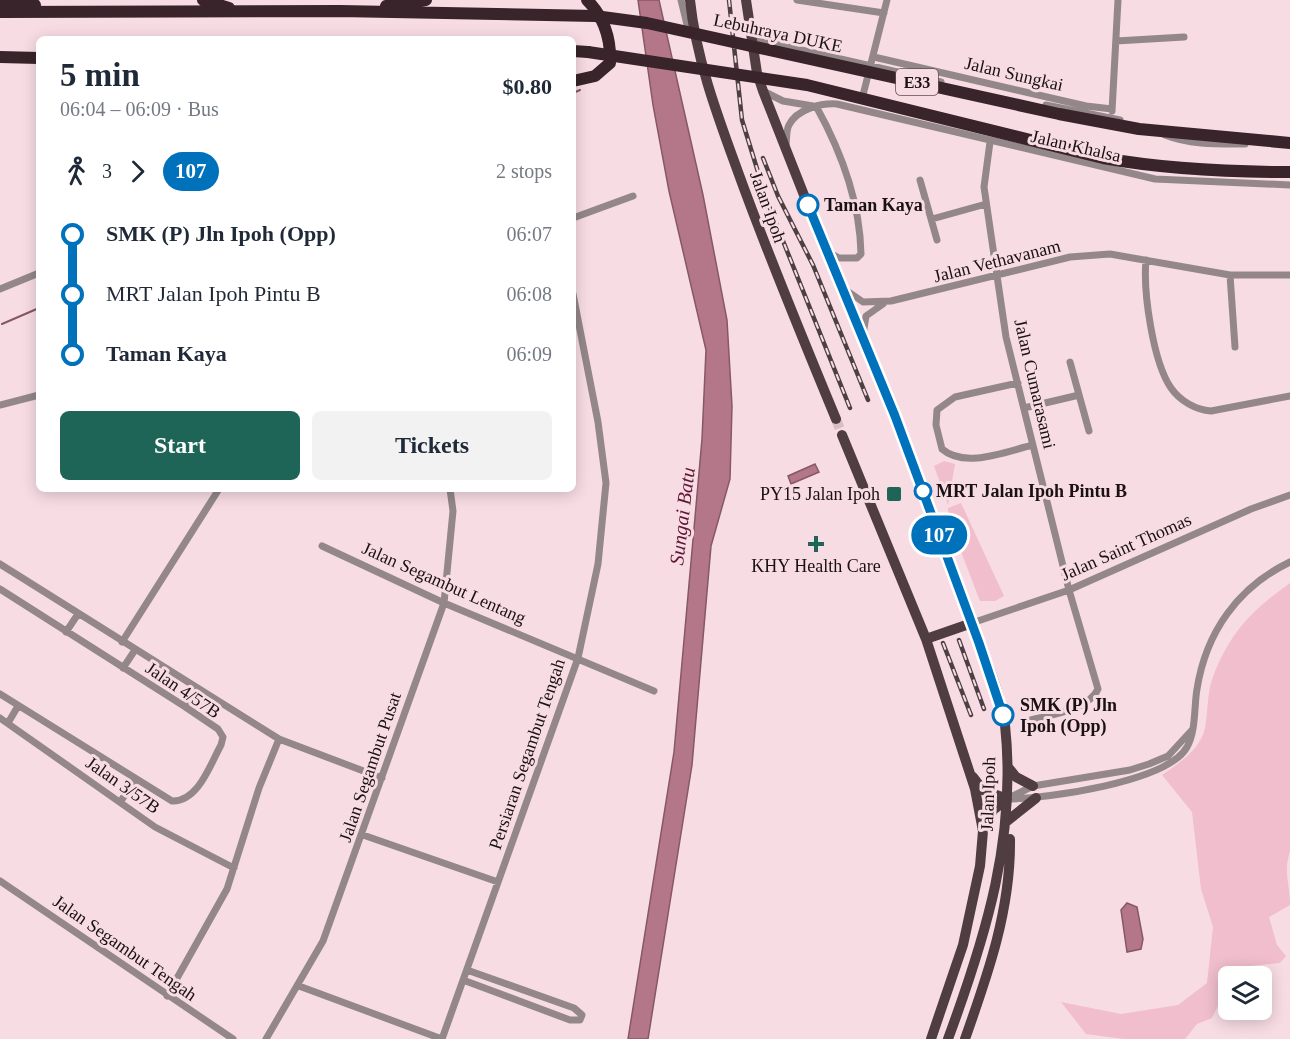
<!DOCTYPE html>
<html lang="en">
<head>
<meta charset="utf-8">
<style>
	:root { --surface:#fff; --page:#f2f2f3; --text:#1f2937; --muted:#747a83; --accent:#1e6558 }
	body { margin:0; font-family:Georgia,serif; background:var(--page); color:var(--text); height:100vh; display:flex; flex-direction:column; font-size:22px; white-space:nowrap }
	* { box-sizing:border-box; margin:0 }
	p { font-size:20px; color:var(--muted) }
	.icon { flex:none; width:33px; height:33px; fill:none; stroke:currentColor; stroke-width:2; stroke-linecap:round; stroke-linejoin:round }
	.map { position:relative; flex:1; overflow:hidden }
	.sheet { position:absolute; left:36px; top:36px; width:540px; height:456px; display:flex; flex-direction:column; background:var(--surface); border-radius:9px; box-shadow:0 3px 15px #0003 }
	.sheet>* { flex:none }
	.badge { padding:0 12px; border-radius:20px; font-size:21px; line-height:39px }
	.fabs { position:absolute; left:1218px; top:966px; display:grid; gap:12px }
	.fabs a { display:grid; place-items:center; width:54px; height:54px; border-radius:9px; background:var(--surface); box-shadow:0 3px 15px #0003; font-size:30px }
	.map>.badge { position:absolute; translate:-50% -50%; box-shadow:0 0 0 3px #fff }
	.legs { display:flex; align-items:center; gap:9px; height:66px; padding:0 24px; font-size:20px }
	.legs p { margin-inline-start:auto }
	.summary { display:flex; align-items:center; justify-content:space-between; height:102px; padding:0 24px }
	h1 { font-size:33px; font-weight:800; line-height:45px }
	.action { display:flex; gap:12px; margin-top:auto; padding:12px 24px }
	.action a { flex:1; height:69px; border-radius:9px; background:var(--accent); color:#fff; font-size:24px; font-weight:800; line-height:69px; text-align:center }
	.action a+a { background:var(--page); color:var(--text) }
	ul { padding:0 24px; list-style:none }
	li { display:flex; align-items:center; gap:21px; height:60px; font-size:22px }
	li i { display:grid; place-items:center; width:9px; height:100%; margin:0 8px; background:currentColor }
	li i::after { content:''; width:15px; height:15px; margin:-8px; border:4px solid; border-radius:50%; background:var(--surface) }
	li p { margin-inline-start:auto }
	li:first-child i { background:linear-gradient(#0000 50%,currentColor 0) }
	li:last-child i { background:linear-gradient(currentColor 50%,#0000 0) }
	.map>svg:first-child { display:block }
	.green { fill:#f0becd }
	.water { fill:#b4778a; stroke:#865867; stroke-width:1.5 }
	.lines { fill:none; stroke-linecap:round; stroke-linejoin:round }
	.stream { stroke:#865867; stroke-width:2 }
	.primary-tunnel { stroke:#d7bec5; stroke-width:10; stroke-dasharray:10 5; stroke-linecap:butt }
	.street { stroke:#93878a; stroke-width:7 }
	.primary { stroke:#503d42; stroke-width:10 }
	.highway { stroke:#38242a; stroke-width:12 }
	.rail-casing { stroke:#4d4044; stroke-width:4.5 }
	.rail { stroke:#f8dce4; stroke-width:2; stroke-dasharray:7; stroke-linecap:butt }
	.highway-bridge { stroke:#38242a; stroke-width:12 }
	.line-1-casing { stroke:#fff; stroke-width:14 }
	.line-1 { stroke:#0072bc; stroke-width:9 }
	.stop-1-dot { fill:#fff; stroke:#0072bc; stroke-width:3 }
	.poi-dot { fill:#1e6558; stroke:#f8dce4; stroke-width:2 }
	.labels { text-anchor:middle; stroke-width:6; stroke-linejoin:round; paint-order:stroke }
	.shield { fill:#f8dce4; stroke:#5d4e52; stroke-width:1.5 }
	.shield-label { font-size:16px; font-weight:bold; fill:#1a1114 }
	.street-label { font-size:18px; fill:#1a1114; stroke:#f8dce4 }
	.stop-label { font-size:18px; font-weight:bold; fill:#1a1114; stroke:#f8dce4; text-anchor:start }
	.poi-label { font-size:18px; fill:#1a1114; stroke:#f8dce4; text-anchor:end }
	.water-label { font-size:20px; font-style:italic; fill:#5f1535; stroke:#f8dce4 }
</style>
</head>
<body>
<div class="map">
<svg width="1290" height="1039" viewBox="0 0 1290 1039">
	<rect width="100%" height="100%" fill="#f8dce4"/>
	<path class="green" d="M944,461L955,464L948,505L934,466Z
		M961,503L1004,596L995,601H980L948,518V508Z
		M1290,583V851C1283,874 1290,882 1290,905L1269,917L1277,945L1286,956L1280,963L1250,966L1233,976H1228V986L1212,1018L1197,1024L1185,1039H1124L1086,1034L1061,1002L1121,1014L1178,1005L1207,983L1213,927L1201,889L1192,812L1162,775C1178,764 1201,749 1205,728C1209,706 1206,692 1216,669C1234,628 1254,609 1290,583Z"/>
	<path class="water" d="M638,0H659L703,195L727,320L732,406L730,479L711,546L692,765L648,1039H628L674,752L702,439L706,350L669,191L653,105Z
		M815,464L819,472L791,484L788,476Z
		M1127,903L1137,907L1143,939L1141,949L1127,952L1121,910Z"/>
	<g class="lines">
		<path class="stream" d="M573,93L580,90
			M2,324L39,308"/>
		<path class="primary-tunnel" d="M836,419L842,435"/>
		<path class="street" d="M681,0L689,33
			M797,0L884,13
			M751,31L762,41L941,82
			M1116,41L1184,37
			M874,57L1086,106L1112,109
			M763,91L783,101L813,106
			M862,99L887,0
			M1046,105L1120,120
			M816,106C841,151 860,202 861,254L857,258H839L828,252
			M1112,111L1118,0
			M1165,135C1190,145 1218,144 1245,144
			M990,142L984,187L1006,337L1069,590L1098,689C1088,711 1048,715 1027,721
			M786,145C787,139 786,130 789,125C797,109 821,103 837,104L1155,179L1290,185
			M920,180L937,240
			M573,218L633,196
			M932,219L986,204
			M1146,260C1143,292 1153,362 1171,388C1180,401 1196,410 1211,411L1290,396
			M1230,275L1235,347
			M843,288L863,302L891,301L1070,257L1110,254L1230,275H1290
			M0,289L39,273
			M863,335L866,316L883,304
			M1070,362L1089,431
			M1018,383L955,397L937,410L936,425L942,449C965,469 1007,451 1033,445
			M0,405L39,395
			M1024,408L1079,395
			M322,546L444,603L654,691
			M0,564L279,739L382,778
			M0,589L184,706L218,729L223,737L221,745C210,765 198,802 172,801L0,694
			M972,623L1069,590L1251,509L1290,495
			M66,632L78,614
			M122,642L219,489
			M123,668L135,650
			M184,706L195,688
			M0,718L155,827L234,868
			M8,723L18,706
			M1009,798L1033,786L1130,770L1149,764L1168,756L1192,730
			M1007,799C1045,799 1168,782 1187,747C1196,732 1194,706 1197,689C1206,632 1238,587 1290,562
			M121,801L135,779
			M363,835L498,882
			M0,881L233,1039
			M463,980L570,1020H580L582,1015L574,1008L467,970
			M299,986L442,1039
			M167,996L227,889L259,788L279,739
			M266,1039L323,941L444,603L453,511L450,489
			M442,1039L578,658L598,564L606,483L598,422L573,294"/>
		<path class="primary" d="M690,0C696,59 718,117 738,172C768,255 802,337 836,419
			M746,0L757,73L763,91L826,251L889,400
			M895,416C921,483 944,550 969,617C981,647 1001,693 1005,725C1017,836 986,936 948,1039
			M842,435L926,639L975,789L983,831L980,866L963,945L931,1039
			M926,639L972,623
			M1008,767L1016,777L1033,786
			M973,777L983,790L1007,799
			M1007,821L1036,798
			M984,828L993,810L1007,799
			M965,1039C988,974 1011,909 1010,839"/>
		<path class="highway" d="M203,0L229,8
			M0,2L35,5
			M386,6L426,0
			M0,12L340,11L546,15
			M573,51L588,52
			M0,57L39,58
			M573,81L595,76L610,63C611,39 604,17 587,0"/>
		<g class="rail-casing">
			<path id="rail" d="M729,0L742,120L767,201L850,408
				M763,158L778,196L813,265L868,400
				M959,640L984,709
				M943,643L971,715"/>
		</g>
		<use href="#rail" class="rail"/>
		<path class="highway-bridge" d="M546,15L595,16L647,23L1059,114L1139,129L1290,143
			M588,52L807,85L1103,158C1165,169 1227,172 1290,172"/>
	</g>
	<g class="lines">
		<g class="line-1-casing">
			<path id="line-1" d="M808,205L895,416L979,643L1003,715"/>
		</g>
		<use href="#line-1" class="line-1"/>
	</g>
	<g class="stop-1-dot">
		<circle cx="808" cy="205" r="10"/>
		<circle cx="923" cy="491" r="8"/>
		<circle cx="1003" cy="715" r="10"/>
	</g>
	<g class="poi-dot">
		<rect x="886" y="486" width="16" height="16" rx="3"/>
		<path d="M813 535h6v6h6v6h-6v6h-6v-6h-6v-6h6z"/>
	</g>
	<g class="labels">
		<rect class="shield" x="896" y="69" width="42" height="26" rx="4.5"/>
		<g class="shield-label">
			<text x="917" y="88">E33</text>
		</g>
		<g class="street-label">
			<text transform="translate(778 33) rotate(12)" y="6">Lebuhraya DUKE</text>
			<text transform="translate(1014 74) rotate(13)" y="6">Jalan Sungkai</text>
			<text transform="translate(1076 146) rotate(13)" y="6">Jalan Khalsa</text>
			<text transform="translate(768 207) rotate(70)" y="6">Jalan Ipoh</text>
			<text transform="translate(997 261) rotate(-14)" y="6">Jalan Vethavanam</text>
			<text transform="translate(1035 384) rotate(77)" y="6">Jalan Cumarasami</text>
			<text transform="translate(1126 547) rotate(-24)" y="6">Jalan Saint Thomas</text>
			<text transform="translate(444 583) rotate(24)" y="6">Jalan Segambut Lentang</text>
			<text transform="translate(183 690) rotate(34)" y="6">Jalan 4/57B</text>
			<text transform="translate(527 754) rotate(-71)" y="6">Persiaran Segambut Tengah</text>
			<text transform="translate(370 767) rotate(-71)" y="6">Jalan Segambut Pusat</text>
			<text transform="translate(123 785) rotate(35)" y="6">Jalan 3/57B</text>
			<text transform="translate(988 794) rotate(-88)" y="6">Jalan Ipoh</text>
			<text transform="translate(125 948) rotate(35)" y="6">Jalan Segambut Tengah</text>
		</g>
		<g class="stop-label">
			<text x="824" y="211">Taman Kaya</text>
			<text x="936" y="497">MRT Jalan Ipoh Pintu B</text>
			<text x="1020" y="711">SMK (P) Jln<tspan x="1020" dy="21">Ipoh (Opp)</tspan></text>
		</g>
		<g class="poi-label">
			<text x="880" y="500">PY15 Jalan Ipoh</text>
			<text x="816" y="572" text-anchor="middle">KHY Health Care</text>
		</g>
		<g class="water-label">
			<text transform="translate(682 516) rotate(-83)" y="7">Sungai Batu</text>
		</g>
	</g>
</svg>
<div class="fabs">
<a><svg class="icon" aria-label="layers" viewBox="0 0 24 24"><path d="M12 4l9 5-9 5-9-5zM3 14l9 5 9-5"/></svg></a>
</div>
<b class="badge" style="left:939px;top:535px;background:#0072bc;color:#fff">107</b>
<section class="sheet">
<div class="summary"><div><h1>5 min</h1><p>06:04 – 06:09 · Bus</p></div><b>$0.80</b></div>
<div class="legs"><svg class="icon" aria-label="walk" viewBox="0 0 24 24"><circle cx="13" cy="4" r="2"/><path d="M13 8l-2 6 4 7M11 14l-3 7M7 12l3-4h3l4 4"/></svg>3<svg class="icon" aria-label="forward" viewBox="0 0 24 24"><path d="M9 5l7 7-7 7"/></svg><b class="badge" style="background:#0072bc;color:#fff">107</b><p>2 stops</p></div>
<ul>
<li><i style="color:#0072bc"></i><b>SMK (P) Jln Ipoh (Opp)</b><p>06:07</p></li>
<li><i style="color:#0072bc"></i><span>MRT Jalan Ipoh Pintu B</span><p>06:08</p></li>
<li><i style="color:#0072bc"></i><b>Taman Kaya</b><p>06:09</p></li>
</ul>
<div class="action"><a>Start</a><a>Tickets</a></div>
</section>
</div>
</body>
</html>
